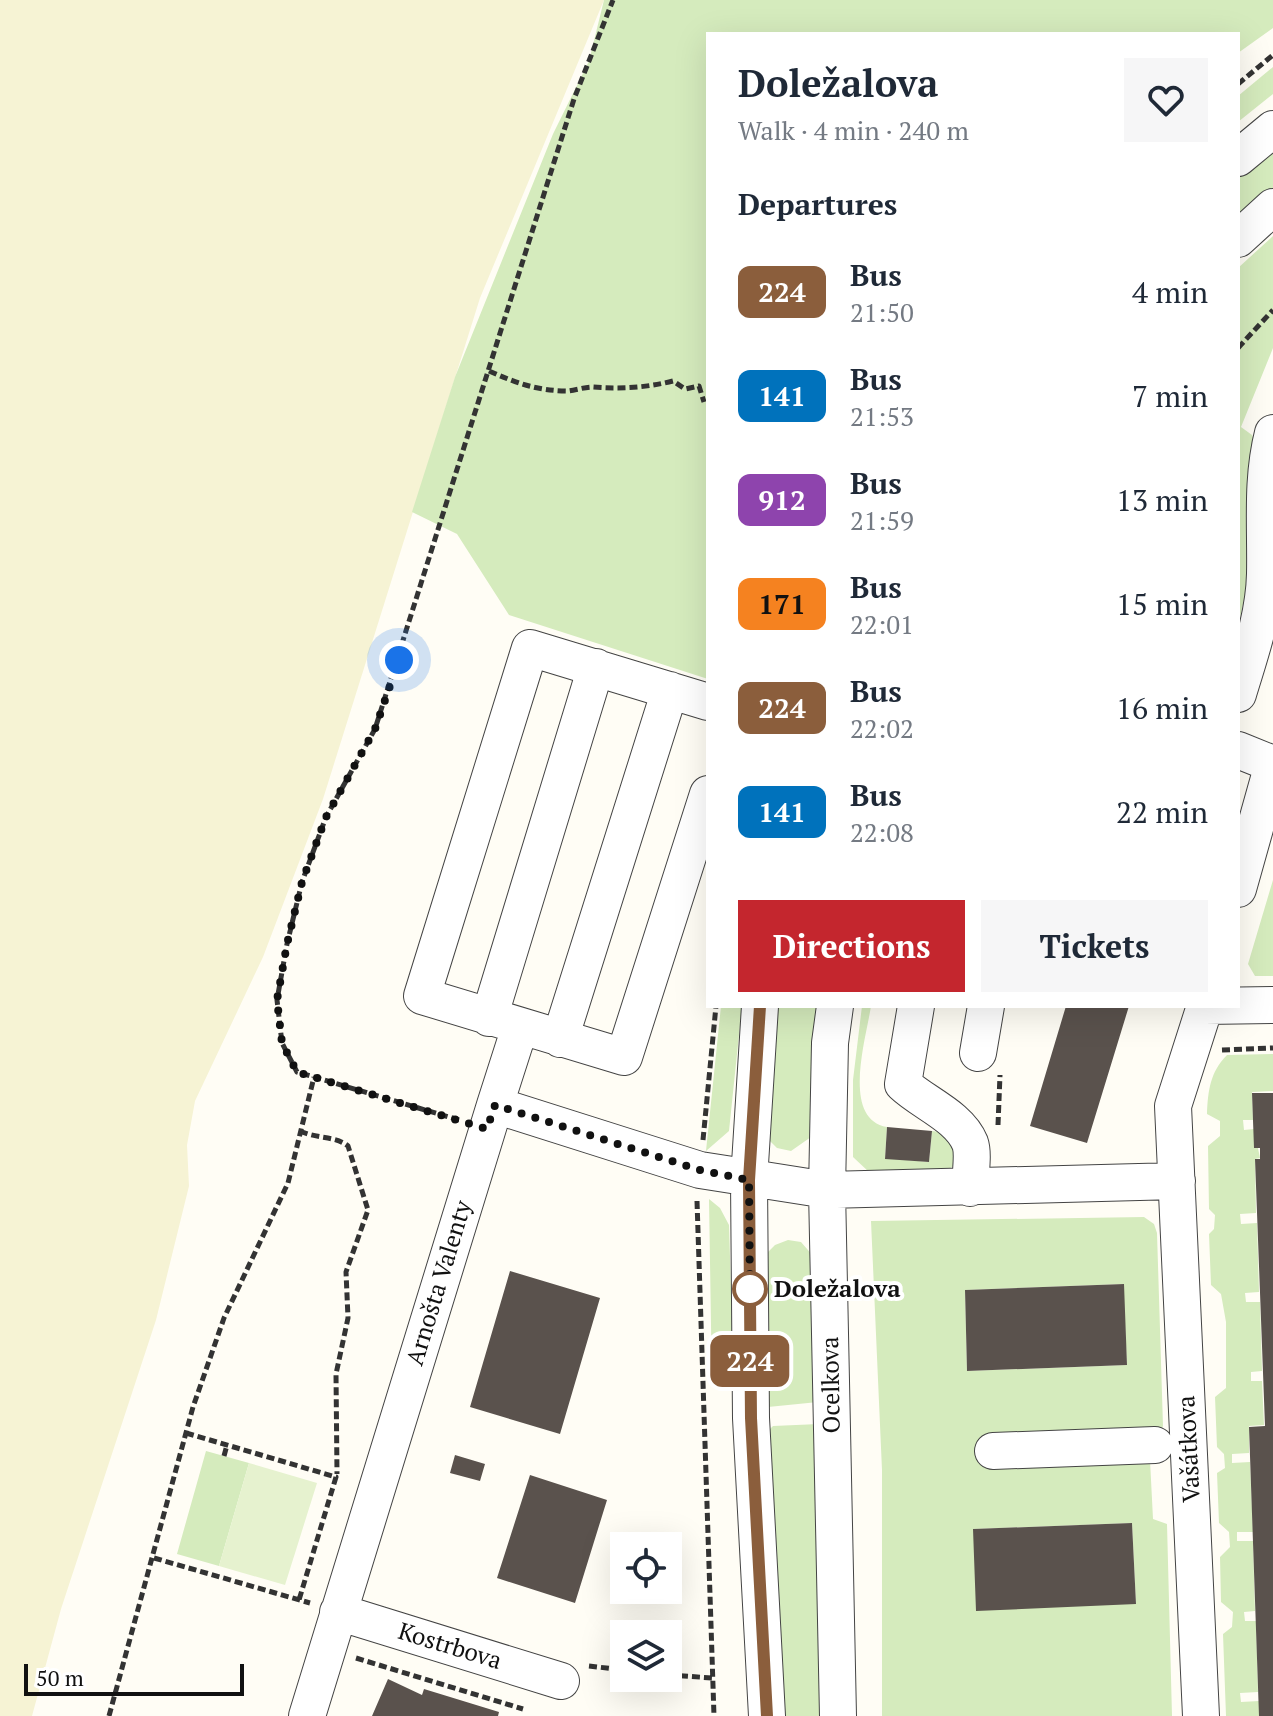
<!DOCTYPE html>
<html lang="en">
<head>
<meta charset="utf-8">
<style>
	:root { --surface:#fff; --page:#f6f6f7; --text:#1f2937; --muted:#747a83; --accent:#c4262e }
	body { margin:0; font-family:"PT Serif",serif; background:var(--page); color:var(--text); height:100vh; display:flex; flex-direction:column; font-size:30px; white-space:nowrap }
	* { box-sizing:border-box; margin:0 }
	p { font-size:26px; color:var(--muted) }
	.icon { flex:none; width:44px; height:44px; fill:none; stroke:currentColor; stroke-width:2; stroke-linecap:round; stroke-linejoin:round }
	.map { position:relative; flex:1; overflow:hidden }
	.sheet { position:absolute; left:706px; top:32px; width:534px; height:976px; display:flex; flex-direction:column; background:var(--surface); border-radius:0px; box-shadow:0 8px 32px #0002 }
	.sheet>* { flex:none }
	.badge { padding:0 16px; border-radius:12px; font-size:28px; line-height:52px }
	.fabs { position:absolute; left:610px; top:1532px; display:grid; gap:16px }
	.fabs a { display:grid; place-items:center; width:72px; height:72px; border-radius:0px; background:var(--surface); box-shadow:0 8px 32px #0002; font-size:40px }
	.scale { position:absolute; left:24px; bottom:20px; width:220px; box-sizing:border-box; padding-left:8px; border:4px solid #111; border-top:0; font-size:22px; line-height:28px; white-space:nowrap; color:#111; -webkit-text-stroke:6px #fff; paint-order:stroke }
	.you { position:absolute; width:40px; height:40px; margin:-20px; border:6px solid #fff; border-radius:50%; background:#1a73e8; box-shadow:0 0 0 12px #1a73e833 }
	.map>.badge { position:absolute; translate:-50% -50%; box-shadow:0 0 0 4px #fff }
	h2 { padding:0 32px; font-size:30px; line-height:72px }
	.round { display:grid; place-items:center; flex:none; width:84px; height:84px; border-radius:0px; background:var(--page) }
	.headline { display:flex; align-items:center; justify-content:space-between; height:136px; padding:0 32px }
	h1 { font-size:38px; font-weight:800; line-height:60px }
	.button { display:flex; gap:16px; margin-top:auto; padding:16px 32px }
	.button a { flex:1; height:92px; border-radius:0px; background:var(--accent); color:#fff; font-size:32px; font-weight:800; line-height:92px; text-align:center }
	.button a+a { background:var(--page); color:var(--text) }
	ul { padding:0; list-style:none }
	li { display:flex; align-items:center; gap:24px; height:104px; padding:0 32px }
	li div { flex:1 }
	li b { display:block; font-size:30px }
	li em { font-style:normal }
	li .badge { min-width:88px; font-weight:700; text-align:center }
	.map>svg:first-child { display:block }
	.farmland { fill:#f6f3d4 }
	.green { fill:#d5ebbd; fill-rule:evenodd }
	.pitch { fill:#e6f2cf }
	.building { fill:#5a524d }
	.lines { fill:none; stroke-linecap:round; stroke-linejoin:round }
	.minor-casing { stroke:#444; stroke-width:38 }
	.path { stroke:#333; stroke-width:5; stroke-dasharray:8 4; stroke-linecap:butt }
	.minor { stroke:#fff; stroke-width:36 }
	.line-casing { stroke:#fff; stroke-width:18 }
	.line { stroke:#8b5e3c; stroke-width:12 }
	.walk { stroke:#111; stroke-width:8; stroke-dasharray:0 14.4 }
	.stop-dot { fill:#fff; stroke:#8b5e3c; stroke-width:4 }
	.labels { text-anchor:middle; stroke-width:8; stroke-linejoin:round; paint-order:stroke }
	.street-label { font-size:24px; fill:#111; stroke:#fff }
	.stop-label { font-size:24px; font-weight:bold; fill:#111; stroke:#fff; text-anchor:start }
</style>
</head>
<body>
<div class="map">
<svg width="1273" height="1716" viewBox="0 0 1273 1716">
	<rect width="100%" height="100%" fill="#fffdf5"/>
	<path class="farmland" d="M0,0H604L480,298L323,799L263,957L195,1101L187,1145L189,1186L156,1320L61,1609L32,1716H0Z"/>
	<path class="green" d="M604,0H1273V28L1238,53V34H708V679L509,615L457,534L412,512L455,377L553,134L589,61Z
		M1273,67V94L1238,122V96Z
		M1273,137V199L1238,230V165Z
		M1273,236V348L1241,427L1252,435L1256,444L1247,588L1238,625V268Z
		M1273,880V976H1255L1248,964Z
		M721,1006H742L729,1131L706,1151Z
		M775,1006H824L811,1137L791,1151L777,1148L767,1138Z
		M862,1006H871C866,1039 841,1119 887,1127L885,1158L929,1162L932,1131L940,1132L955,1148L954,1166L940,1173H870L853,1157V1080Z
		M1273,1054V1091L1252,1092L1253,1120H1243L1244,1130L1254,1129L1260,1158L1255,1159L1256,1213L1240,1214L1241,1224L1257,1223L1259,1292L1245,1293L1246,1302H1260L1262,1371L1251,1372V1381H1262L1264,1425L1249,1426V1453L1232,1454V1463L1250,1462L1253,1532H1237V1541H1253L1255,1611L1244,1612L1245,1621H1256L1258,1692L1240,1693L1241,1702L1259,1701V1716H1226L1223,1634L1232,1627L1233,1612L1221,1602L1220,1557L1230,1547L1229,1532L1219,1523L1217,1473L1225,1468L1224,1454L1217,1447L1215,1397L1226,1388V1322L1221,1294L1211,1285L1209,1234L1214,1229L1215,1215L1209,1209L1208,1146L1220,1136V1121L1207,1114C1208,1091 1210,1072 1227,1055Z
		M709,1199L720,1208L729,1225L734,1384L712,1387Z
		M1144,1217L1154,1224L1157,1233L1163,1426L1150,1460L1153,1519L1167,1524L1172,1716H882V1470L871,1221ZM1123,1284L1127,1365L967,1371L965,1290ZM1132,1523L1136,1604L973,1529Z
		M788,1240L801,1242L814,1257L818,1402L768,1407L766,1254L775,1245Z
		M819,1424L828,1716H780L769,1430L773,1426Z
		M206,1451L249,1463L219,1566L177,1554Z"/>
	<path class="pitch" d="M249,1463L317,1483L285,1585L219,1566Z"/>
	<path class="building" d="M1066,1006H1129L1087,1143L1030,1126Z
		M1252,1093H1273V1716H1259L1249,1427L1265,1426L1255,1159H1260V1148H1254Z
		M887,1127L932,1131L929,1162L885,1159Z
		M510,1271L600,1298L560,1434L470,1407Z
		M1124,1284L1127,1365L967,1371L965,1290Z
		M455,1455L485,1464L480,1481L450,1473Z
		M530,1475L607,1500L575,1603L497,1578Z
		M1132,1523L1136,1604L976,1611L973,1529Z
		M388,1679L422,1695L424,1689L499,1712L498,1716H372Z"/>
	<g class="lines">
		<g class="minor-casing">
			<path id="minor" d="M1238,158L1273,129
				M1238,239L1273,207
				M1238,694C1250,654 1264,616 1265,574C1266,526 1261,480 1273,433
				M708,702L530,648L422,996L624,1057L708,794
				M1238,750L1273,764
				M1238,889L1273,764
				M760,1006L749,1180L751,1418L767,1716
				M835,1006L830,1043L827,1190L838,1716
				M916,1006L903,1084C923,1103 959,1116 970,1143C974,1154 970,1175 970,1188
				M1205,1006L1273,1005
				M489,1018L596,667
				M560,1039L670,690
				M978,1053L986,1006
				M495,1105L520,1027
				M993,1451L1155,1445
				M338,1612L561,1681
				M307,1716L495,1105L700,1170L827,1190L1177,1181
				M1201,1716L1173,1106L1205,1006"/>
		</g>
		<path class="path" d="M1238,84L1273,55
			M1238,348L1273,310
			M489,371C516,383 538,391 568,391C576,390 585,387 593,387C620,389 645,388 673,381L685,389L699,386L704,402
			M1222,1050L1273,1048
			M459,1120L297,1072L282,1043L277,1000L287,944L302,882L326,817L375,729L574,99L613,0
			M998,1125L1000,1075
			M300,1131C317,1139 336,1136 348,1146L368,1210L346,1272L348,1318L336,1374L337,1474
			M703,1140L716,1006
			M697,1201L714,1716
			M186,1433L336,1477L299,1600
			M224,1456L227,1445
			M154,1558L310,1603
			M356,1658L523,1709
			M589,1666L624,1670
			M668,1675L713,1678
			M109,1716L193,1407L224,1318L288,1183L314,1077"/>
		<use href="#minor" class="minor"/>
	</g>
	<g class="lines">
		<g class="line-casing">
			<path id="line" d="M760,1006L749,1180L751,1418L767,1716"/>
		</g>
		<use href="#line" class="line"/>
		<path class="walk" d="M399,660L375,729L326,817L302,882L287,944L277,1000L282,1043L297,1072L487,1129L495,1105L700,1170L749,1180L750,1299V1289"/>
	</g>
	<circle class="stop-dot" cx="750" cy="1289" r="16"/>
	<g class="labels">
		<g class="street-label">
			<text transform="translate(439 1283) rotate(-73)" y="8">Arnošta Valenty</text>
			<text transform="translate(831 1385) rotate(-91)" y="8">Ocelkova</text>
			<text transform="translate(1189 1449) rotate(-93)" y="8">Vašátkova</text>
			<text transform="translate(450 1646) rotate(17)" y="8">Kostrbova</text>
		</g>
		<g class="stop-label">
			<text x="774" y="1297">Doležalova</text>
		</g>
	</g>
</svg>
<div class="fabs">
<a><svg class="icon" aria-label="locate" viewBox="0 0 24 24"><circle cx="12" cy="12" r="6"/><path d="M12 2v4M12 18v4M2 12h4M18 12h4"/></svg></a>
<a><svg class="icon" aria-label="layers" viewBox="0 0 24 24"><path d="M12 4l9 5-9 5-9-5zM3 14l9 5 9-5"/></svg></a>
</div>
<div class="scale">50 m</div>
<div class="you" style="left:399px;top:660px"></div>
<b class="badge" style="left:750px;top:1361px;background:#8b5e3c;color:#fff">224</b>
<section class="sheet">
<div class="headline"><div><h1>Doležalova</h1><p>Walk · 4 min · 240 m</p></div><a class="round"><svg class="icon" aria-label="heart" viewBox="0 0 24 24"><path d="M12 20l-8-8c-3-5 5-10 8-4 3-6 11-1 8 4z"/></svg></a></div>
<h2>Departures</h2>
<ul>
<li><span class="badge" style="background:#8b5e3c;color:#fff">224</span><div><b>Bus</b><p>21:50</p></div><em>4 min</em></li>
<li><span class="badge" style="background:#0072bc;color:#fff">141</span><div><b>Bus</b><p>21:53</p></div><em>7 min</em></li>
<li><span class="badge" style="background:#8e44ad;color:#fff">912</span><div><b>Bus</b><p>21:59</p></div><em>13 min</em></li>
<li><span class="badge" style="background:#f58220;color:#111">171</span><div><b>Bus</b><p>22:01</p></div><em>15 min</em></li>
<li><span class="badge" style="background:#8b5e3c;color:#fff">224</span><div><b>Bus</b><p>22:02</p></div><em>16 min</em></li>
<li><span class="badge" style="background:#0072bc;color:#fff">141</span><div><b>Bus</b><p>22:08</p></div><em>22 min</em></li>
</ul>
<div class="button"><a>Directions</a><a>Tickets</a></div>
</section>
</div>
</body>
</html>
